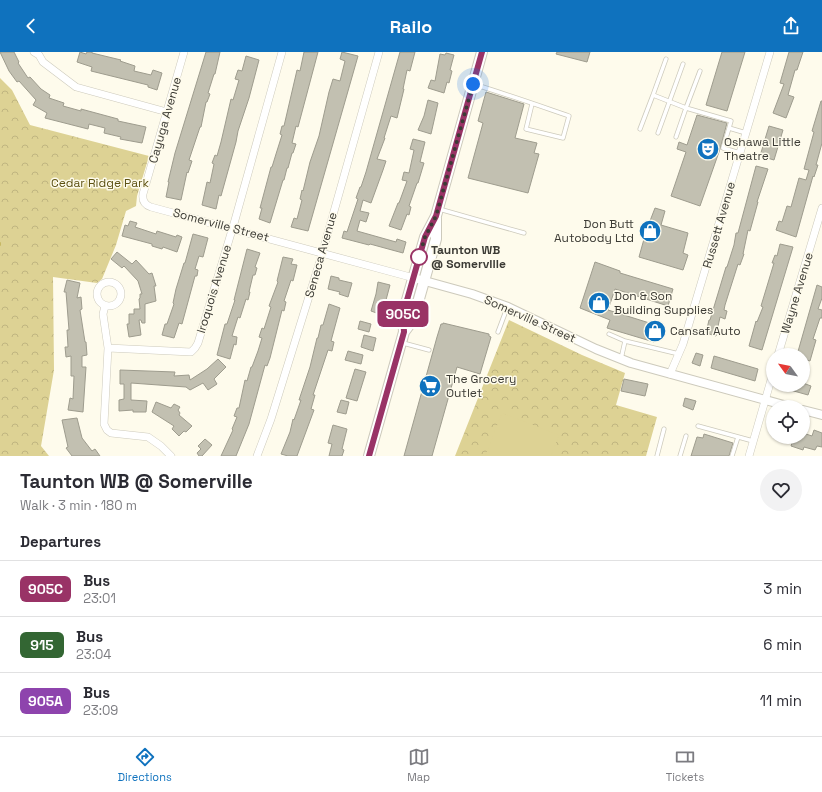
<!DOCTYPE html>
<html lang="en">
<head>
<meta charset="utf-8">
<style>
	:root { --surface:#fff; --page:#f2f2f3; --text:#2b2b33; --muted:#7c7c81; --line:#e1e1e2; --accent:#0f72be }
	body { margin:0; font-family:"Space Grotesk",sans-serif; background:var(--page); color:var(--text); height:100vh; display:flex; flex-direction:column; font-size:15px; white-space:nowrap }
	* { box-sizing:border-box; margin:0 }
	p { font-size:13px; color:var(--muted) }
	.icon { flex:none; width:22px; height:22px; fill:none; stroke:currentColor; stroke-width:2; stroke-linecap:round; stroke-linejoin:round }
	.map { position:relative; height:404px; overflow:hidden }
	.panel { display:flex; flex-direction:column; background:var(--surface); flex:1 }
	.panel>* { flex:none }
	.badge { padding:0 8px; border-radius:6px; font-size:14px; line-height:26px }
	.needle { width:26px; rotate:303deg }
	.fabs { position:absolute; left:766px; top:296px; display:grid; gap:8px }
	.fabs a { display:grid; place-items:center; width:44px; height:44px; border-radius:50%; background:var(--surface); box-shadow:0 1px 3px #0004; font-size:20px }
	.you { position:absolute; width:20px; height:20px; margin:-10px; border:3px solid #fff; border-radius:50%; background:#1a73e8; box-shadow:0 0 0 6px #1a73e833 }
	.map>.badge { position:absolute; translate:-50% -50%; box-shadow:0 0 0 2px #fff }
	h2 { padding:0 20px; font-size:15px; line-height:36px }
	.round { display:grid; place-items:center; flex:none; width:42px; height:42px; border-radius:21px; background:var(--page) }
	.head { display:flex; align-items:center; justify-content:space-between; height:68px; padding:0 20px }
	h1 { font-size:19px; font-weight:700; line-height:30px }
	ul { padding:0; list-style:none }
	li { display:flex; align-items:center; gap:12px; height:56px; padding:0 20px; border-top:1px solid var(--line) }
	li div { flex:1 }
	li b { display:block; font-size:15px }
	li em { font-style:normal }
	li .badge { min-width:44px; font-weight:700; text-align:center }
	header { display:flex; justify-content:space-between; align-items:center; height:52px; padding:0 20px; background:var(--accent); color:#fff; font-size:18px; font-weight:700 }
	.tabs { display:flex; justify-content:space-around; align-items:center; height:56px; border-top:1px solid var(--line); background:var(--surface); font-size:11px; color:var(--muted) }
	.tabs a { display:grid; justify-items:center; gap:2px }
	.tabs .active { color:var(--accent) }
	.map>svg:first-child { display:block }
	.park { fill:url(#park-crowns) }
	.pitch { fill:#ddd294 }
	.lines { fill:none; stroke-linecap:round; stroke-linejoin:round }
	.stream { stroke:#c7b865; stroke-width:2 }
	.building { fill:#c2c0b1; stroke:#9e9c8e }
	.service-casing { stroke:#cdcabc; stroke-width:5 }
	.minor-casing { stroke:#cdcabc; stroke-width:8 }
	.tertiary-casing { stroke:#cdcabc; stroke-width:10 }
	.secondary-casing { stroke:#cdcabc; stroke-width:12 }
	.service { stroke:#fff; stroke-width:3.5 }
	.minor { stroke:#fff; stroke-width:7 }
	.tertiary { stroke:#fff; stroke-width:8 }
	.secondary { stroke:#fff; stroke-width:10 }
	.line-casing { stroke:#fff; stroke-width:9 }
	.line { stroke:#936; stroke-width:6 }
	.walk { stroke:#3c3b35; stroke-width:4; stroke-dasharray:0 7.2 }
	.stop-dot { fill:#fff; stroke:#936; stroke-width:2 }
	.labels { text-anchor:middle; stroke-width:3; stroke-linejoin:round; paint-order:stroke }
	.street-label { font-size:12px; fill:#3c3b35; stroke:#fefbec }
	.poi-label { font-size:12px; fill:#3c3b35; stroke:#fefbec; text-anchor:start }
	.park-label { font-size:12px; fill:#5d5213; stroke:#fefbec }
	.stop-label { font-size:12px; font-weight:bold; fill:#3c3b35; stroke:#fefbec; text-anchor:start }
</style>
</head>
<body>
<header><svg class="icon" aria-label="back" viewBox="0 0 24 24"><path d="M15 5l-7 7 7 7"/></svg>Railo<svg class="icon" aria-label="share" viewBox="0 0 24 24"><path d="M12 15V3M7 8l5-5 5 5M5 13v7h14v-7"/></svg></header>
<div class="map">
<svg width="822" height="404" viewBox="0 0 822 404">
	<defs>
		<pattern id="park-crowns" width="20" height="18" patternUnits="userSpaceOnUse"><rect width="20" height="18" fill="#ddd294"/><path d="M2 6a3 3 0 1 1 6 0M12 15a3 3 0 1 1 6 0" fill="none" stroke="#bfb580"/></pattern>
	</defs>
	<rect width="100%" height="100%" fill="#fefbec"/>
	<path class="park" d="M0,26L12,38L30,73L149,104L137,144L136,154L126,159L116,193L102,227L97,231L53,225L54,318L41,394L49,404H0Z
		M509,268L582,303L625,321L616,353L657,365L646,404H455Z"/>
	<path class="pitch" d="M502,361L559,383L551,404H485Z"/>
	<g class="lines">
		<path class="stream" d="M0,191V193"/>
	</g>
	<path class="building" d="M0,0H14L19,10L18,11L28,26L30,25L41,37L50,43L49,46L64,51L63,54L81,59V57L118,67V69L146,75L142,91L120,87L121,85L104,81L105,76L89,72L88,77L45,66L47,61L33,53L36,48L19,29L17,30L9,19Z
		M80,0L86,2L87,0H92V1L121,8L120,9L135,14L134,19L151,23L153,18L162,21L157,38L148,35V33L91,19L92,15L77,10Z
		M206,0H220L215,22H214L208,41L210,42L207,50H206L201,75H200L189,108L192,109L188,121L187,120L181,148L166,145L169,130H168L175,101Z
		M304,0H318L298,75L296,74L292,91L296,92L293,101H292L288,116H287L284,128H283L270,171L259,167L262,156H260L271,115H272L276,102L282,83L280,82L282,74H284L297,18L300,19Z
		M342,0L358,4L308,179L291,175L294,166L297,167L302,148L300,147L302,138L303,139L310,110L319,84L329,40L333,27L340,29L345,9L340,7Z
		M400,0H415L410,19L407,18L403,37H404L397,66L391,64L384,86H385L377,107L386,109L383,118L371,151L363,148L360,159L369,161L366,170L360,168L357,179L396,190L397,187L406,190L403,201L370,192L369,193L342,186L344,179L347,180L358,147L356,146L360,135H361L366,120Z
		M557,0H590L587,10L556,2Z
		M722,0H745L727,59L706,53Z
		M789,0H803L797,18H795L788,43L794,45L786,66L773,61L784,32L780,31Z
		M446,1L454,3L450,18L452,19L449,31L447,30L444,41L428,36L431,28L435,29L440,2L445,3Z
		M246,4L259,8L249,46L238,79L236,90L221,144L219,143L216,157L202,153L207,130L210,131L214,112L212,111L215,103L217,104L221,90L231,47L233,48L239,28L235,27L238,18L242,19Z
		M486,40L524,52L515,86L537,91L534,101L539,102L528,141L468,126L483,71L478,69Z
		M428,48L438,51L431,82L418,78L424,64Z
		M821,49H822V91L816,113H818L814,125L813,124L796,185L776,178L779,169L782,170L787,154L791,155L799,126L806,128L809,118L804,117L814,80L812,79Z
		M697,63L727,71L720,97L700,154L671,144L686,100L677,97L679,90L687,93Z
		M769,74L783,78L774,108L760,104Z
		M413,87L425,90L420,110L424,111L418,131H417L409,154L411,155L409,163L407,162L401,178L389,174L398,151H399L407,129L402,128L404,120L409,121L414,98L410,97Z
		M756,114L768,117L757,150H758L750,179L748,178L743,202H744L740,213L738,212L725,253L724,258L727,259L725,267L720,265L716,284L706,281L709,268H710L726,215H727L734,193L736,181H738Z
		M655,156L665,159L661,173L688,181L683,201L688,203L683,218L639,205L644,187H643Z
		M130,169L137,171L135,175L156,182L157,179L176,185L177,183L182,185L177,200L163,195L162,197L152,194V192L122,184L125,173L128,174Z
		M193,182L208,186L203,205L199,204L195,217L198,218L197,224H195L182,272L179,271L174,286L162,283L165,272H167L174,252L173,251L176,237L184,211H185Z
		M780,192L793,195L762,298L749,294L756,269L757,270L763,255L761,254L774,211H772L775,203L777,204Z
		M247,197L260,201L255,215L257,216L255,223H253L249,240H250L248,248L246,247L240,266L238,265L232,284L237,285L236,293L234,292L230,307L217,303L225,272H227L235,248H234Z
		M117,200L132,212L136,208L149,222L152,221L156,234H154L156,249L145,252V271H142L141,268H139L141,283L129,285L127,272H129V262H134V257H140L139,247L140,246V242H142L138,229L124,214L122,216L111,207Z
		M283,205L293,207L291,212L297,213L293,229L291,228L284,249L286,250L284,259L282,258L270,306L267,314L265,313L249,372L236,404H221L233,378L232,377L237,365L234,364L237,356H239L245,328L247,329L251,315H252L258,299L262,286L259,285L262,276L264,277L271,255L269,254L278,230L277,229Z
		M595,210L620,219V221L673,237L668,254L615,237L608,258L659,274L654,290L607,276L610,268L580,256Z
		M331,224L339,226V228L352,231L348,245L339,242L340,240L328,237Z
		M67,228L80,231L77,246L81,245L82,257L80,258L85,290H86L87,303L82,304V315H86L83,360L68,358L70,346L73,347L74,324H71V304L66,305L65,295H68L67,278H69L66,240H64Z
		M378,230L390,233L382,263L371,259L376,242Z
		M817,233L822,235V246L818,257L822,258V266H820L813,287L816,288L810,309L803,307V303H797Z
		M329,252L340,256L331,289L334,290L332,299L328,298L313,343H315L311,357L314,358L297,404H288L281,402L290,380L293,367L294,368L301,348H299L310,315L317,286H318L321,273H323Z
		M360,269L371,272L369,280L358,277Z
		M443,271L489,282V284L491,285L480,322L457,315L432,404H404L437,285L441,272H443Z
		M364,283L376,286L373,299L361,295Z
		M348,299L363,303L361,312L345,308Z
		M696,301L703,303L700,314L692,311Z
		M714,304L758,317L755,329L711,316Z
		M218,307L226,315L214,327L217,332L208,338L203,331L190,338L186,335L131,331V348L147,349L146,360H133V358L119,359V348L124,347V332H120V318L175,320L174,324L189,323L190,328L207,317Z
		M355,317L366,320L357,349L346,346Z
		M624,327L648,332L645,344L621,339Z
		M803,331L811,334L808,343L776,334V333H803Z
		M685,346L696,349L693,358L683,354Z
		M341,348L349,350L346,362L337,360Z
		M156,350L171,356L174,352L180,355L178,358L180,361L179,363L192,374L186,380L184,379L179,384L172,377L174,374L152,360Z
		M77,366L82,386L92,399L95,397L100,404H72L66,396L68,395L62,368Z
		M333,373L347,377L342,397L344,398L342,404H329L332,392L328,391Z
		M814,378L822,381V395L817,394L815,398L804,395L803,398L791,394L794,385H803V381L812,384Z
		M704,382L733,391L729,404H691L697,385L703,386Z
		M205,387L212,393L202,404H199L197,401L201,397L198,394Z"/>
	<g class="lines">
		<g class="service-casing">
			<path id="service" d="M666,7L653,43L686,56L676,85
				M700,19L686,56L731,69L729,76
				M473,32C506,42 537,53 569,64L563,86L526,77L532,52
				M640,77L653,43
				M658,81L683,12
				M740,101L723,96L729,76L746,81
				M439,157L524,181
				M498,280L507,256
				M609,282L625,289
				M403,291L429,298
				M621,307L625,289L679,302
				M698,374L753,389
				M657,404L664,377
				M680,404L686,384
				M732,404L738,385"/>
		</g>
		<g class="minor-casing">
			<path id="minor" d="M34,0L39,3L43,10L76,35L167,60
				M184,0L143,142C142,149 145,153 151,155L414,226
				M97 242a12 12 0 1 1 24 0a12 12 0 1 1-24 0Z
				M105,254L103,262L108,296L104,372L107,378L111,381L148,385L161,394L171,404
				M108,296L191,300L195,296L198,291L235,168L282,0
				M778,303L822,156
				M670,322L683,292L770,0
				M257,404L271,367L320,209L379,0
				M749,404L773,321"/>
		</g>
		<g class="tertiary-casing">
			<path id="tertiary" d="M414,226L472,242L508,255L596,297L631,311L791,355
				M803,358L822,363"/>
		</g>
		<g class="secondary-casing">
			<path id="secondary" d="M404,280L413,268L436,187V166
				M369,404L404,280L403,262L425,185L436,164L482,0"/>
		</g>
		<use href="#service" class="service"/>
		<use href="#minor" class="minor"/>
		<use href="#tertiary" class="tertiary"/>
		<use href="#secondary" class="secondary"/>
	</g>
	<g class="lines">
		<g class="line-casing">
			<path id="line" d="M369,404L404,280L403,262L425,185L436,164L482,0"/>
		</g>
		<use href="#line" class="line"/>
		<path class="walk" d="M419,205L418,209L425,185L436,164L473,32"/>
	</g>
	<defs>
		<g id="theatre-disc" transform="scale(1.15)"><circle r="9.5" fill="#0f72be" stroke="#fefbec"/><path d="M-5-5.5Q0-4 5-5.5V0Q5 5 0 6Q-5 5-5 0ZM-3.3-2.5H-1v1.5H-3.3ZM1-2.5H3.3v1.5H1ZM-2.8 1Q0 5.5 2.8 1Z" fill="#fff"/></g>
		<g id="shop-disc" transform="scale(1.15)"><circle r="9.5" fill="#0f72be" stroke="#fefbec"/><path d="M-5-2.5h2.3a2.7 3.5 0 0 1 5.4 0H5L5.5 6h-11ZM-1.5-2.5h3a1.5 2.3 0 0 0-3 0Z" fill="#fff"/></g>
		<g id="supermarket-disc" transform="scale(1.15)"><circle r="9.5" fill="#0f72be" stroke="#fefbec"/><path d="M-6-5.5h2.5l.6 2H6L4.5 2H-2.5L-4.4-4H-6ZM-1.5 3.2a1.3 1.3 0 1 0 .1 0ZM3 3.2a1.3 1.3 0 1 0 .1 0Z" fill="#fff"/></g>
	</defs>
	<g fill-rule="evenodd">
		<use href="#theatre-disc" x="708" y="97"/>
		<use href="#shop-disc" x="650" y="179"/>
		<use href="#shop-disc" x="599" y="251"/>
		<use href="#shop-disc" x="655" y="279"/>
		<use href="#supermarket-disc" x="430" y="334"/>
	</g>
	<circle class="stop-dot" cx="419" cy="205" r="8"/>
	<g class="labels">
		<g class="street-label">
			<text transform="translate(165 68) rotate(-74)" y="4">Cayuga Avenue</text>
			<text transform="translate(221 173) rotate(15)" y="4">Somerville Street</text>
			<text transform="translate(719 173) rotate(-74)" y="4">Russett Avenue</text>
			<text transform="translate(321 203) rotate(-74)" y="4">Seneca Avenue</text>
			<text transform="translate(214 237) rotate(-73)" y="4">Iroquois Avenue</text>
			<text transform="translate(797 241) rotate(-73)" y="4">Wayne Avenue</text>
			<text transform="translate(530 267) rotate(24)" y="4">Somerville Street</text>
		</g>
		<g class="poi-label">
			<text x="724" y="94">Oshawa Little<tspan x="724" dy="14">Theatre</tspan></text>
			<text x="634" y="176" text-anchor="end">Don Butt<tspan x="634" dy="14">Autobody Ltd</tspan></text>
			<text x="614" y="248">Don &amp; Son<tspan x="614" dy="14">Building Supplies</tspan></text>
			<text x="670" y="283">Cansaf Auto</text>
			<text x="446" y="331">The Grocery<tspan x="446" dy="14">Outlet</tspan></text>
		</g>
		<g class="park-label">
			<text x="100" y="135">Cedar Ridge Park</text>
		</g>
		<g class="stop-label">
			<text x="431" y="202">Taunton WB<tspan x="431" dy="14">@ Somerville</tspan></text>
		</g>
	</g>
</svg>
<div class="fabs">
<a><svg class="needle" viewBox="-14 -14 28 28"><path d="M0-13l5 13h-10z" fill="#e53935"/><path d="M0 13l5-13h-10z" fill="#7c7c81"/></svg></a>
<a><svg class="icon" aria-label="locate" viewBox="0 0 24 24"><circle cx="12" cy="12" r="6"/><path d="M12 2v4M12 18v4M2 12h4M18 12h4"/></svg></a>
</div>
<div class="you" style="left:473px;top:32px"></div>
<b class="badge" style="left:403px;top:262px;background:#936;color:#fff">905C</b>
</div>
<section class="panel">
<div class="head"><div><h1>Taunton WB @ Somerville</h1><p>Walk · 3 min · 180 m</p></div><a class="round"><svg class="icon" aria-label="heart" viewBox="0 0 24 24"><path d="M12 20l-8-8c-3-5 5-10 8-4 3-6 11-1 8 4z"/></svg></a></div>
<h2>Departures</h2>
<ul>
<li><span class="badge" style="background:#936;color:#fff">905C</span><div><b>Bus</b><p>23:01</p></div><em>3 min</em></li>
<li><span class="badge" style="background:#363;color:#fff">915</span><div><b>Bus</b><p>23:04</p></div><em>6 min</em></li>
<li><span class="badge" style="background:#8e44ad;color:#fff">905A</span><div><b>Bus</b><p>23:09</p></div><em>11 min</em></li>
</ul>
</section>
<nav class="tabs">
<a class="active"><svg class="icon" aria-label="directions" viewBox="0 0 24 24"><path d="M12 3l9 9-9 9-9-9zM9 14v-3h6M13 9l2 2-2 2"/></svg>Directions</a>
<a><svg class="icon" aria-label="map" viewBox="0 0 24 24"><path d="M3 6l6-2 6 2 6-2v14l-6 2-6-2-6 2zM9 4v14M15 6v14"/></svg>Map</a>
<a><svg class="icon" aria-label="tickets" viewBox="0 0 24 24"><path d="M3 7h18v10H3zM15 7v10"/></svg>Tickets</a>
</nav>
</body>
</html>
